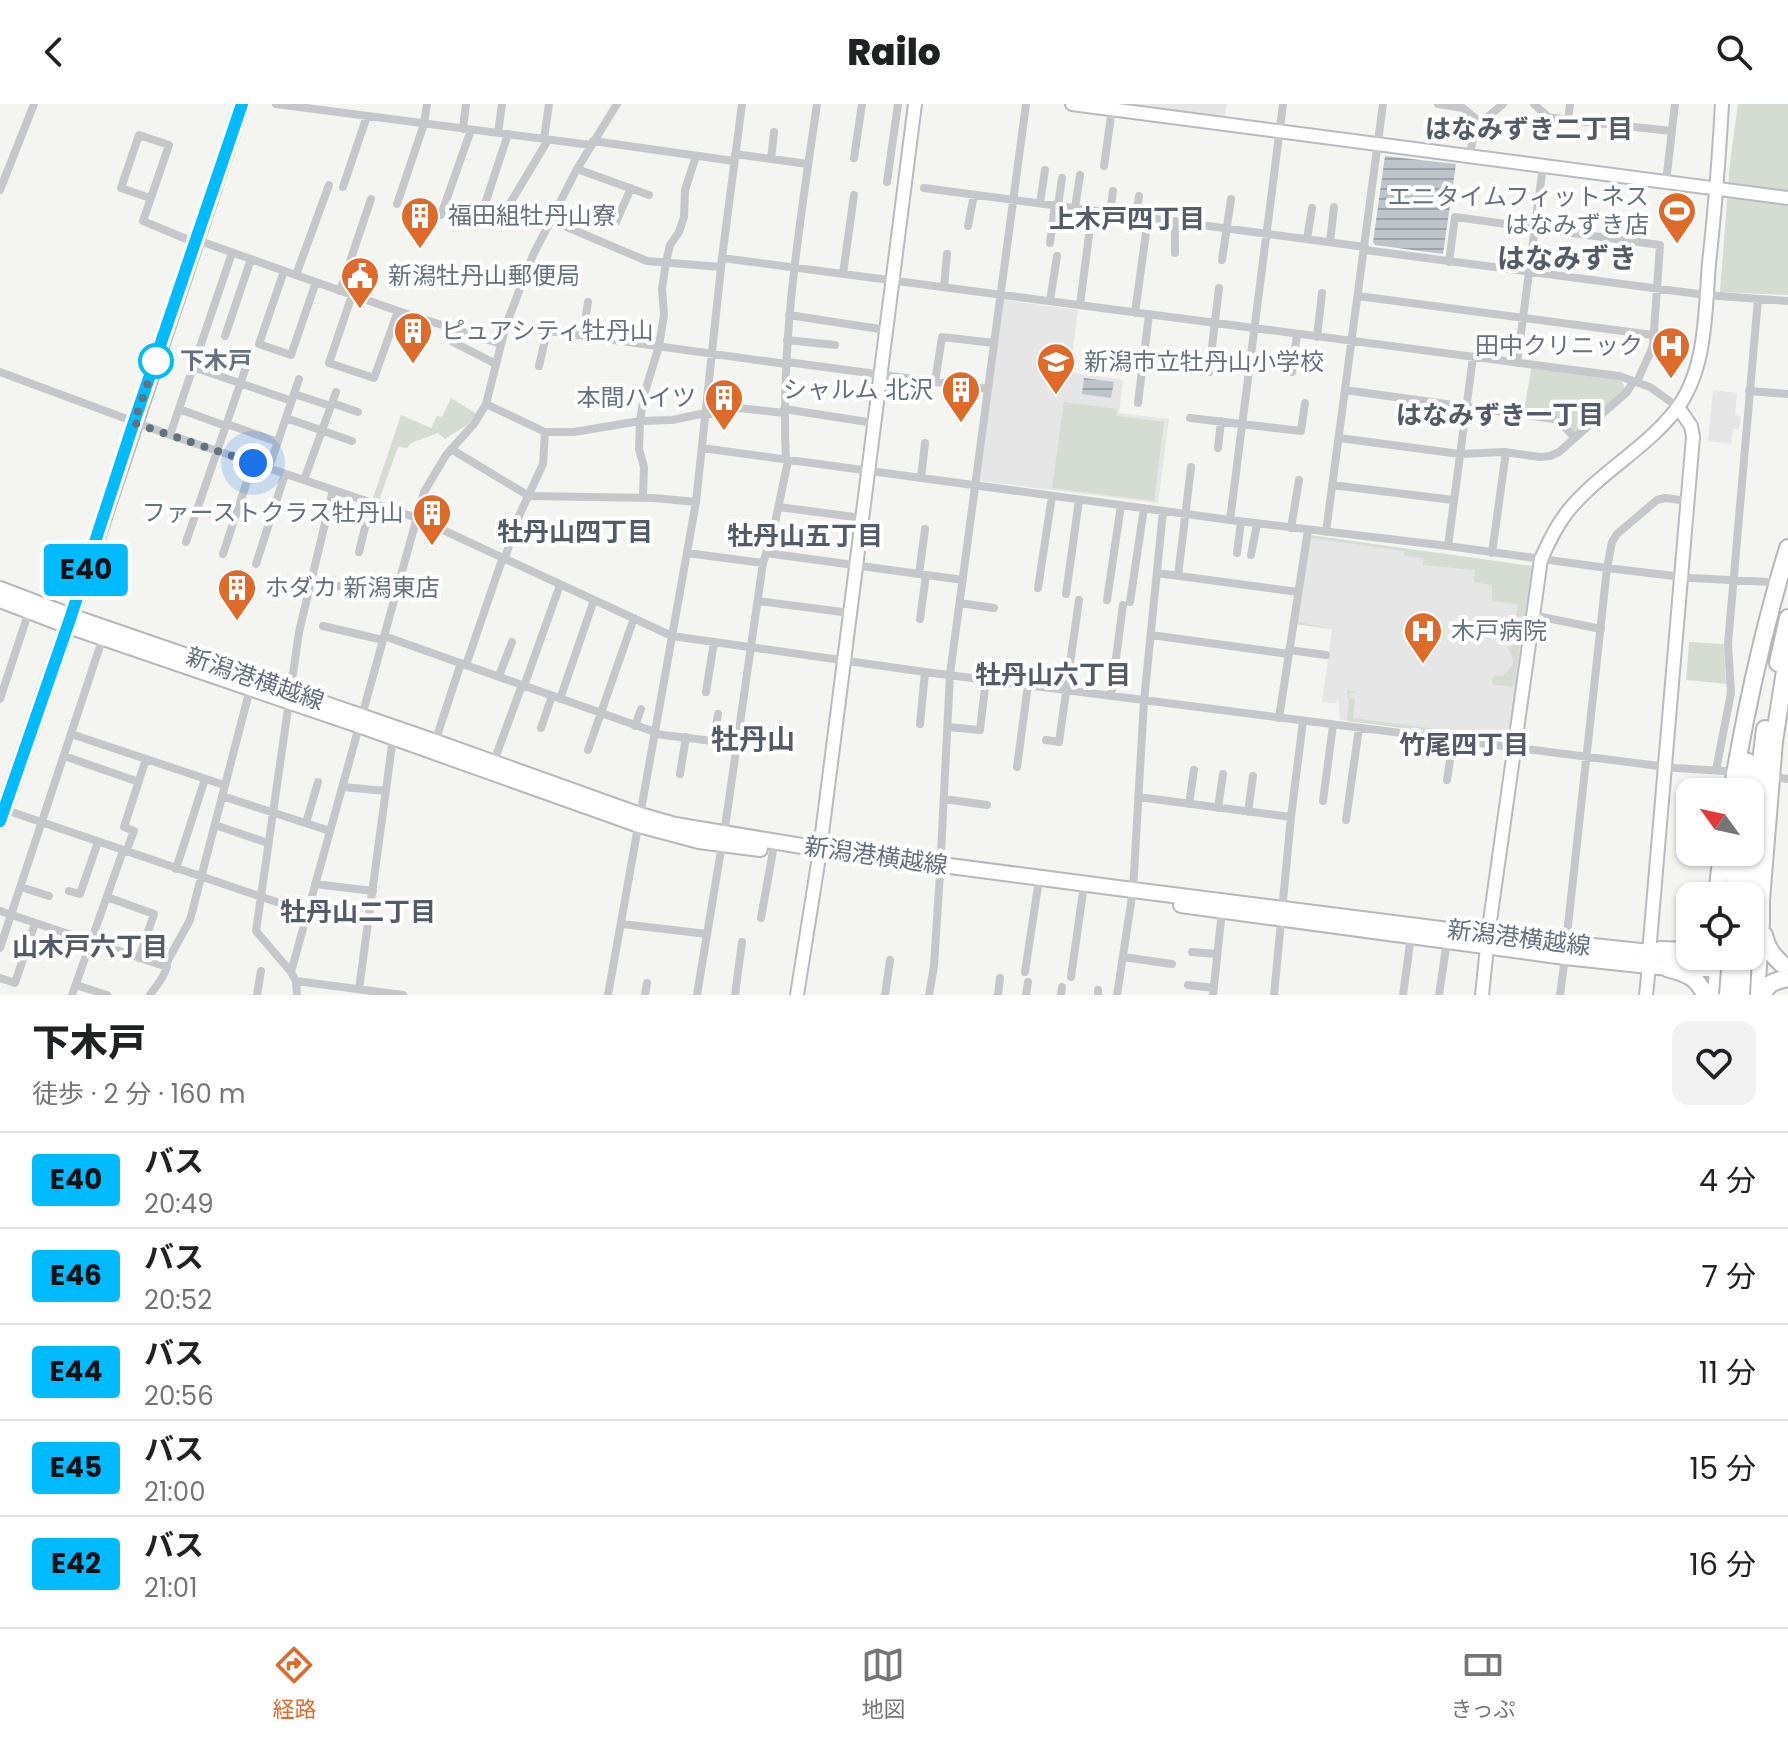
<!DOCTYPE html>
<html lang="ja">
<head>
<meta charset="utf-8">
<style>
	:root { --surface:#fff; --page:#f2f2f2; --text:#202124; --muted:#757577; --line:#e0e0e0; --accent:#de6b29 }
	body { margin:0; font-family:Poppins,"Noto Sans JP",sans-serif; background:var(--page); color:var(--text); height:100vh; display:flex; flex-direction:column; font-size:30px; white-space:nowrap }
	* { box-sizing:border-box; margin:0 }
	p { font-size:26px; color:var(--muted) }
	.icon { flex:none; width:44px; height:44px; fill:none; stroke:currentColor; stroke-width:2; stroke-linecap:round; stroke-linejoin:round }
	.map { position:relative; height:891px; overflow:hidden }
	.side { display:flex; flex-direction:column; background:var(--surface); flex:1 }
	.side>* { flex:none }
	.badge { padding:0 16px; border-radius:6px; font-size:28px; line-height:52px }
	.needle { width:52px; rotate:303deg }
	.controls { position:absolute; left:1676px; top:674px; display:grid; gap:16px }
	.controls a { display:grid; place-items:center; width:88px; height:88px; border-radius:16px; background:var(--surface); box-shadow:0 2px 6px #0004; font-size:40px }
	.you { position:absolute; width:40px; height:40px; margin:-20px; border:6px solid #fff; border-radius:50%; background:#1a73e8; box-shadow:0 0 0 12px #1a73e833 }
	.map>.badge { position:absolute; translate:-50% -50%; box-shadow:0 0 0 4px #fff }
	.round { display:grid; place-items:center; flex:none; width:84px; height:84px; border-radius:16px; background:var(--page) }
	.headline { display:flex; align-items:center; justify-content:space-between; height:136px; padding:0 32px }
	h1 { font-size:38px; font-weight:800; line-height:60px }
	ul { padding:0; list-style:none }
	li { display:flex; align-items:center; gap:24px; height:96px; padding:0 32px; border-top:2px solid var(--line) }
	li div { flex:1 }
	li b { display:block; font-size:30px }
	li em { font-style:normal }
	li .badge { min-width:88px; font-weight:700; text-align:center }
	header { display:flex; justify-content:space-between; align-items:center; height:104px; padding:0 32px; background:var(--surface); font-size:36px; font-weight:800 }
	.menu { display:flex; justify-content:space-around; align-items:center; height:112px; border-top:2px solid var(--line); background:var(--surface); font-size:22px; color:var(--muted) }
	.menu a { display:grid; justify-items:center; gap:4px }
	.menu .selected { color:var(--accent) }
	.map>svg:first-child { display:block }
	.built { fill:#e5e6e5 }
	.green { fill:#d5dcd2 }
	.water { fill:url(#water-rules) }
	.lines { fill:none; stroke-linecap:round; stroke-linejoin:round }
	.secondary-casing { stroke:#b7babf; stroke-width:16 }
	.primary-casing { stroke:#b6b8bc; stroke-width:18 }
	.highway-casing { stroke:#b5b7bb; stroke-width:20 }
	.street { stroke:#c5c7cb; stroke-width:8 }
	.secondary { stroke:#fff; stroke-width:12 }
	.primary { stroke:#fff; stroke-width:14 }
	.highway { stroke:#fff; stroke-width:16 }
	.highway-bridge-casing { stroke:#b5b7bb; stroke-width:20; stroke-linecap:butt }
	.highway-bridge { stroke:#fff; stroke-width:16 }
	.line-casing { stroke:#fff; stroke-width:18 }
	.line { stroke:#0bf; stroke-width:12 }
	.walk { stroke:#657181; stroke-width:8; stroke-dasharray:0 14.4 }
	.stop-dot { fill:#fff; stroke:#0bf; stroke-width:4 }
	.labels { text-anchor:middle; stroke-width:8; stroke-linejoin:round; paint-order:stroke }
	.poi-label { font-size:24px; fill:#657181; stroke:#fff; text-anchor:start }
	.stop-label { font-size:24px; font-weight:bold; fill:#657181; stroke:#fff; text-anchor:start }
	.street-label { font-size:24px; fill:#657181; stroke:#fff }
	.neighbourhood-label { font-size:26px; font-weight:bold; fill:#525b67; stroke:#fff }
	.quarter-label { font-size:28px; font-weight:bold; fill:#525b67; stroke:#fff }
</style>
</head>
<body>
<header><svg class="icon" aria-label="back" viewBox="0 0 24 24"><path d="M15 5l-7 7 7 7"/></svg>Railo<svg class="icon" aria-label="search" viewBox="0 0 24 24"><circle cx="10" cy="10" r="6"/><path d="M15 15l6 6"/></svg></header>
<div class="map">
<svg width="1788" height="891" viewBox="0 0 1788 891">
	<defs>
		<pattern id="water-rules" width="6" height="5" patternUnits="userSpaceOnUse" patternTransform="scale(2)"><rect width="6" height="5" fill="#bdc5ca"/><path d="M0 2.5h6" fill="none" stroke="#9da4a9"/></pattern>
	</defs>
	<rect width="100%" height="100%" fill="#f4f5f1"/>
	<path class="built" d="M1106,0H1227L1224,17Z
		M1003,196L1078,206L1070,268L1123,276L1119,309L1169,315L1158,399L980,377Z
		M1713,286L1737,289L1735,311L1741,312L1739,325H1733L1731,340L1708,337Z
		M1309,431L1532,462L1508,637L1340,616L1338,594L1336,599L1322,598L1332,525L1295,520Z"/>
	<path class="green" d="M1738,0H1788V191L1720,188L1730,58Z
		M1532,261L1619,272L1627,288L1575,334L1560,318L1523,311Z
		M451,294L477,310L467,321L445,335L438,329L411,339L407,344L398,343L379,396L373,394L401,311L431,324L437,312L442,313Z
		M1064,298L1117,305V312L1164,318L1154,397L1052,384Z
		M1309,431L1532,462L1523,524L1519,526L1514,525L1518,500L1492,497V481L1474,478L1475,466L1423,461L1424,454L1404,452V447L1311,434L1298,518L1332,525L1295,520Z
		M1689,538L1724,540L1726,580L1686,576Z
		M1515,540H1520L1514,583L1494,581L1492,579L1494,571L1503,572C1514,558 1517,562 1508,544Z
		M1347,586L1357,588L1349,589V594L1355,595L1353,614L1466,629V632L1347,617L1349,599Z"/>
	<path class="water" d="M1385,52L1456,60L1443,150L1375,141L1373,138Z
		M1084,274L1114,278L1111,294L1082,290Z"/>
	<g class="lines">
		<g class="secondary-casing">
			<path id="secondary" d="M1072,0L1788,94
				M1649,849L1693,333L1691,322L1678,303
				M797,891L819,753L915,0
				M1482,891L1489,824L1541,455C1549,438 1556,422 1568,407C1599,369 1645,345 1675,307C1707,267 1705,207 1709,159C1715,106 1719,53 1722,0
				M1646,891L1649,862"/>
		</g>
		<g class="primary-casing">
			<path id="primary" d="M0,485L71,512L436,638L640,711L675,721L820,745L1133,786L1488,831L1727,856
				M0,496L68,522L361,622L639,721L699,737L760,745
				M0,717L71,512L242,0
				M1181,801L1565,853L1658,863L1728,866"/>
		</g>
		<g class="highway-casing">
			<path id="highway" d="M1778,559L1788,514
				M1732,688C1746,603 1763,526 1788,444
				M1744,688L1748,658
				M1750,747L1765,625
				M1717,792L1722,748
				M1734,792L1737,748
				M1747,792L1750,748
				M1764,831C1767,844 1772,851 1782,860
				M1649,849L1661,846L1690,847
				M1667,864C1686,870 1696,871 1705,891
				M1716,891L1719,852
				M1756,891L1761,818V796L1774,637L1788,548
				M1763,891C1767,878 1776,877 1788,874"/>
		</g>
		<path class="street" d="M276,0L591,41
			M1438,0L1463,4L1481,19
			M1534,0L1548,13L1568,16L1570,0
			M1568,16L1672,27
			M463,25L466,0
			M498,29L502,0
			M508,30L481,112L502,119L506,106L548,36
			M544,35L549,0
			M593,37L734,57
			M735,50L808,60
			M1470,52C1473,22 1482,18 1503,0
			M854,54L862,0
			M771,55L774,28
			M1104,62L1112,5
			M577,65L649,91
			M887,78L898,0
			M1666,78L1675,0
			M343,83L367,12
			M924,84L1365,143
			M0,86L34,0
			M150,94L121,84L139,31L169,41L143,117L196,139
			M1040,99L1045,66
			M397,100L424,20L427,0
			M1058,102L1062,74
			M1075,104L1080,71
			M1110,108L1113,87
			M441,111L471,26
			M1136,112L1139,92
			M550,116L647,157L721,163
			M1175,117V149
			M616,118L631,84
			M968,122L974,91
			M1307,135L1312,104
			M197,136L398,207L501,240
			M1330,138L1334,103
			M1050,139L1055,101
			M1365,146L1706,191L1788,197
			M722,154L1619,272L1650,283L1678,303
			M1222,156L1231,95
			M1449,158L1455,113L1660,141L1653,242L1637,278
			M284,167L259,240L291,251L316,178
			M843,170L854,91
			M296,171L329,81
			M944,183L947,150
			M340,187L371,95
			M352,191L329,259L374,274L398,207
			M1358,192L1653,231
			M1050,197L1057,152
			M1080,201L1089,131
			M1135,209L1148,114
			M789,211L886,226
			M506,221L786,260
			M583,231L588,198
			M225,232L251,155
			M1317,233L1322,189
			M787,236L835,241
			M453,238L496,260
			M787,258L988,285
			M1517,259L1543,62
			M539,262L547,227
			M193,263L292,297
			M0,268L170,331L417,414L672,532L925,568L1675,664L1724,667
			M1209,268L1219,184
			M1292,268L1297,231
			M935,278L942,233L994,239
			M1345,286L1554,315L1560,318L1575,334
			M1749,287L1788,290
			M294,290L331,302
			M332,299L358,308
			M1138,299L1149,211
			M486,300L545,328H574L640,317L672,316L706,309
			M179,305L226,322
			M784,305L874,319
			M705,311L739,304L784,309
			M286,314L352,337
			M1190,314L1301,327L1305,299
			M227,320L278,338
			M170,331L232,149
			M1339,334L1460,350L1504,348L1540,353L1550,352L1559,348L1627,288L1633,278
			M702,344L1230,416L1448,442L1607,464L1691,474L1770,478
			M1218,344L1221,317
			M451,345L529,392L654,394L696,398
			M786,356C780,237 800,118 817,0
			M269,364L299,275
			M921,374L925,339
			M304,376L336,288
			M1332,381L1453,396
			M643,394L644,363L639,345L640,317L644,291L659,242L664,211L662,185L666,158L670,141L679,128L684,113L685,86L696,52
			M779,403L862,414
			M1230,416L1283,0
			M1291,424L1299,376
			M1326,428L1383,0
			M186,438L247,260
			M1448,442L1473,253
			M359,448L371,399
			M687,449L763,459
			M766,449L963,476
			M1237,449L1241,418
			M1492,449L1506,348
			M223,450L253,359
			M1251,451L1257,420
			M505,454L518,414L543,360L545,328
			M256,460L285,370
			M1157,469L1298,488
			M919,470L925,425
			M1178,472L1191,363
			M319,479L396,491
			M1038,484L1052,392
			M1066,490L1079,396
			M1107,496L1121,401
			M758,497L850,509
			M1130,498L1144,404
			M960,499L994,504
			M1532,511L1601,525
			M920,515L926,471
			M323,522L383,536
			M1151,531L1289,550
			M384,532L655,628
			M1289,546L1326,551
			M466,561L503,453
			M499,572L512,538
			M524,582L560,481
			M706,588L714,538
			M1111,592L1123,501
			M0,595L29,507
			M560,595L594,496
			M1279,614L1308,426
			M920,620L925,568
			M635,622L641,605
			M948,623L980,626L986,575
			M541,624L552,592
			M71,630L224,681
			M655,630L737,640
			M1046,636L1059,638L1079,496
			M714,637L718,610
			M435,638L461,559
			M588,646L634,514
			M64,652L139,678
			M493,660L522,581
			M1017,663L1028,581
			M1716,666L1731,589L1728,540L1758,195
			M680,670L686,633
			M1781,674L1788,675
			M1447,676L1453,636
			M343,683L386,687
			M222,692L330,727
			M1138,693L1291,713
			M944,695L987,701
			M1323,697L1333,621
			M1189,700L1194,666
			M0,704L306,808
			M1218,704L1223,670
			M1248,708L1253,672
			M1346,716L1359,624
			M306,719L318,678
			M215,721L268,739
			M724,730L763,459L773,428L788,357
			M126,748L134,727L124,723L146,655
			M176,765L205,675
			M315,780L373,787
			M21,783L49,792
			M69,787L80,790L98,738
			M107,793L154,810L139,854
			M0,807L167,863
			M761,814L773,747
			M622,820L707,830
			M1566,840L1607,464L1612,438L1617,430L1657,396L1665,394L1688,397
			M0,844L103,533
			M1192,848L1217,850
			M1123,853L1172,860
			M291,868L256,827L299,528L333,386
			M1025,868L1038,782
			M1071,873L1083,788
			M0,874L15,879L35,819
			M296,877L403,891
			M76,881L107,891
			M1188,881L1214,884
			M359,885L393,634
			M72,891L123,747
			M150,891C157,881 167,870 167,858L190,816L250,585
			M257,891L261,867
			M297,891L296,877L291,868L424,388L446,351L474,320L486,300L506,221L533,151L577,65L617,0
			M608,891L696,398L722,154L742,0
			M645,891L647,879
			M697,891L722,740
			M735,891L742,838
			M885,891L890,856
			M929,891L934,862L940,769L950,570L1026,0
			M998,891L1000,874
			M1026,891L1028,878
			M1061,891L1062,883
			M1098,891V886
			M1117,891L1133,786L1144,597L1163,407
			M1213,891L1222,807
			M1274,891L1291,713L1303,617
			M1403,891L1411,832
			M1439,891L1447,837
			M1560,891L1565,853"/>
		<use href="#secondary" class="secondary"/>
		<use href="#primary" class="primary"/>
		<use href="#highway" class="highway"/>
		<g class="highway-bridge-casing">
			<path id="highway-bridge" d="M1728,891L1731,852
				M1741,891L1743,852"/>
		</g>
		<use href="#highway-bridge" class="highway-bridge"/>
	</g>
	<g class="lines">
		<g class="line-casing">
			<path id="line" d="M0,717L71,512L131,327L242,0"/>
		</g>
		<use href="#line" class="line"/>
		<path class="walk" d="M156,257V255L134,319L253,359"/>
	</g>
	<defs>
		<g id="stadium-pin" transform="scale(2)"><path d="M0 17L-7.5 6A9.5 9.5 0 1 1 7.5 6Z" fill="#de6b29" stroke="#fff"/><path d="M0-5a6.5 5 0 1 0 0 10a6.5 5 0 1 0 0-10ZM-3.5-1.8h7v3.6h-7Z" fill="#fff"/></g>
		<g id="building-pin" transform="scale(2)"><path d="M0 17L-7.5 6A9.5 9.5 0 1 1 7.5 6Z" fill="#de6b29" stroke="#fff"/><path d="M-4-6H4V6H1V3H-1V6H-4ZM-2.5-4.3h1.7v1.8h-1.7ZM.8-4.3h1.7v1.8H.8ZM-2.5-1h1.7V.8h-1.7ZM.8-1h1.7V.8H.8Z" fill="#fff"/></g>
		<g id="civic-pin" transform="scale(2)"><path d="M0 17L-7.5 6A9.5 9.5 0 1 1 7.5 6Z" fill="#de6b29" stroke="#fff"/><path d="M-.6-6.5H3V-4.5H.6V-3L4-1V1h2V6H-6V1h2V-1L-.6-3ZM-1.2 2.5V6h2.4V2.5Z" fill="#fff"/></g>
		<g id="hospital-pin" transform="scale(2)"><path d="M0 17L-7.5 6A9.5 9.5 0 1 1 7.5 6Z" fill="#de6b29" stroke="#fff"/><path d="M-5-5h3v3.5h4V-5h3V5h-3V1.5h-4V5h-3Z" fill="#fff"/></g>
		<g id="school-pin" transform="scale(2)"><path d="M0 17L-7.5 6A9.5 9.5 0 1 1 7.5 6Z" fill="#de6b29" stroke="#fff"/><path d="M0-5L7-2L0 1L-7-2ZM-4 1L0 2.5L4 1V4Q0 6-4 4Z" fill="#fff"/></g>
	</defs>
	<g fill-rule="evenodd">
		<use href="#stadium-pin" x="1677" y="107"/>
		<use href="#building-pin" x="420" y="112"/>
		<use href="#civic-pin" x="360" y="172"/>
		<use href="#building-pin" x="413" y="227"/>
		<use href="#hospital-pin" x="1671" y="242"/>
		<use href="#school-pin" x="1056" y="258"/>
		<use href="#building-pin" x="961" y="286"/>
		<use href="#building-pin" x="724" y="294"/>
		<use href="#building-pin" x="432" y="409"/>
		<use href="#building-pin" x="237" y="484"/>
		<use href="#hospital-pin" x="1423" y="527"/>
	</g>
	<circle class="stop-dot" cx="156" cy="257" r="16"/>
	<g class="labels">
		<g class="poi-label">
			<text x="1649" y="101" text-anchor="end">エニタイムフィットネス<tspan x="1649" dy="28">はなみずき店</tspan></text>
			<text x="448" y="120">福田組牡丹山寮</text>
			<text x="388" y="180">新潟牡丹山郵便局</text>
			<text x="441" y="235">ピュアシティ牡丹山</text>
			<text x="1643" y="250" text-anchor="end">田中クリニック</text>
			<text x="1084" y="266">新潟市立牡丹山小学校</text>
			<text x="933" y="294" text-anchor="end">シャルム 北沢</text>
			<text x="696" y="302" text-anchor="end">本間ハイツ</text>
			<text x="404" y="417" text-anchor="end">ファーストクラス牡丹山</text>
			<text x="265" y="492">ホダカ 新潟東店</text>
			<text x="1451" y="535">木戸病院</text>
		</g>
		<g class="stop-label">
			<text x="180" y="265">下木戸</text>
		</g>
		<g class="street-label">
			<text transform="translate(255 575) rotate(19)" y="8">新潟港横越線</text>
			<text transform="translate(876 752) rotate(8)" y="8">新潟港横越線</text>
			<text transform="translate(1519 834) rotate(7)" y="8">新潟港横越線</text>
		</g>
		<g class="neighbourhood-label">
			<text x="1529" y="34">はなみずき二丁目</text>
			<text x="1127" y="124">上木戸四丁目</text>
			<text x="1500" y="320">はなみずき一丁目</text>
			<text x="575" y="437">牡丹山四丁目</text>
			<text x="805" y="441">牡丹山五丁目</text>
			<text x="1053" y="580">牡丹山六丁目</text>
			<text x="1464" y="650">竹尾四丁目</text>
			<text x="358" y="817">牡丹山二丁目</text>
			<text x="90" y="852">山木戸六丁目</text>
		</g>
		<g class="quarter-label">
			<text x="1567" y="164">はなみずき</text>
			<text x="753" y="645">牡丹山</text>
		</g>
	</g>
</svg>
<div class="controls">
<a><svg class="needle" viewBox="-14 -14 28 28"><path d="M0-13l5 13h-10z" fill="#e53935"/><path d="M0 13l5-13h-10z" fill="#757577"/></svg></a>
<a><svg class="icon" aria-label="locate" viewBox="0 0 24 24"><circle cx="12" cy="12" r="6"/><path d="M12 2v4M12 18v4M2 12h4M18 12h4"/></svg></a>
</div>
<div class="you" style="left:253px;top:359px"></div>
<b class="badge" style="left:86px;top:466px;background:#0bf;color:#111">E40</b>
</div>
<section class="side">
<div class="headline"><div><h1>下木戸</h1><p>徒歩 · 2 分 · 160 m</p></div><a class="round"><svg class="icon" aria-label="heart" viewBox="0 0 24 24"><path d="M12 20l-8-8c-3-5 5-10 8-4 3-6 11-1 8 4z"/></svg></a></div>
<ul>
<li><span class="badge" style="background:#0bf;color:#111">E40</span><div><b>バス</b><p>20:49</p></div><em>4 分</em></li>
<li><span class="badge" style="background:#0bf;color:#111">E46</span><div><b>バス</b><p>20:52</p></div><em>7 分</em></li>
<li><span class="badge" style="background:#0bf;color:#111">E44</span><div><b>バス</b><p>20:56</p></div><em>11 分</em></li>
<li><span class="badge" style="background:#0bf;color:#111">E45</span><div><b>バス</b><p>21:00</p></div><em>15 分</em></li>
<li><span class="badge" style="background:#0bf;color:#111">E42</span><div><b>バス</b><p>21:01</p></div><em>16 分</em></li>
</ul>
</section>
<nav class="menu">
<a class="selected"><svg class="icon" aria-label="directions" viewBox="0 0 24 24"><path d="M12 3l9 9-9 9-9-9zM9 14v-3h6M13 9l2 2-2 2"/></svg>経路</a>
<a><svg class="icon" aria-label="map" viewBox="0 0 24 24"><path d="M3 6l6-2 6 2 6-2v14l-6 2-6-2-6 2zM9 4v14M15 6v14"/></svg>地図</a>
<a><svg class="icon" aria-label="tickets" viewBox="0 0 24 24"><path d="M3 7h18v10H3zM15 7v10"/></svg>きっぷ</a>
</nav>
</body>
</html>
